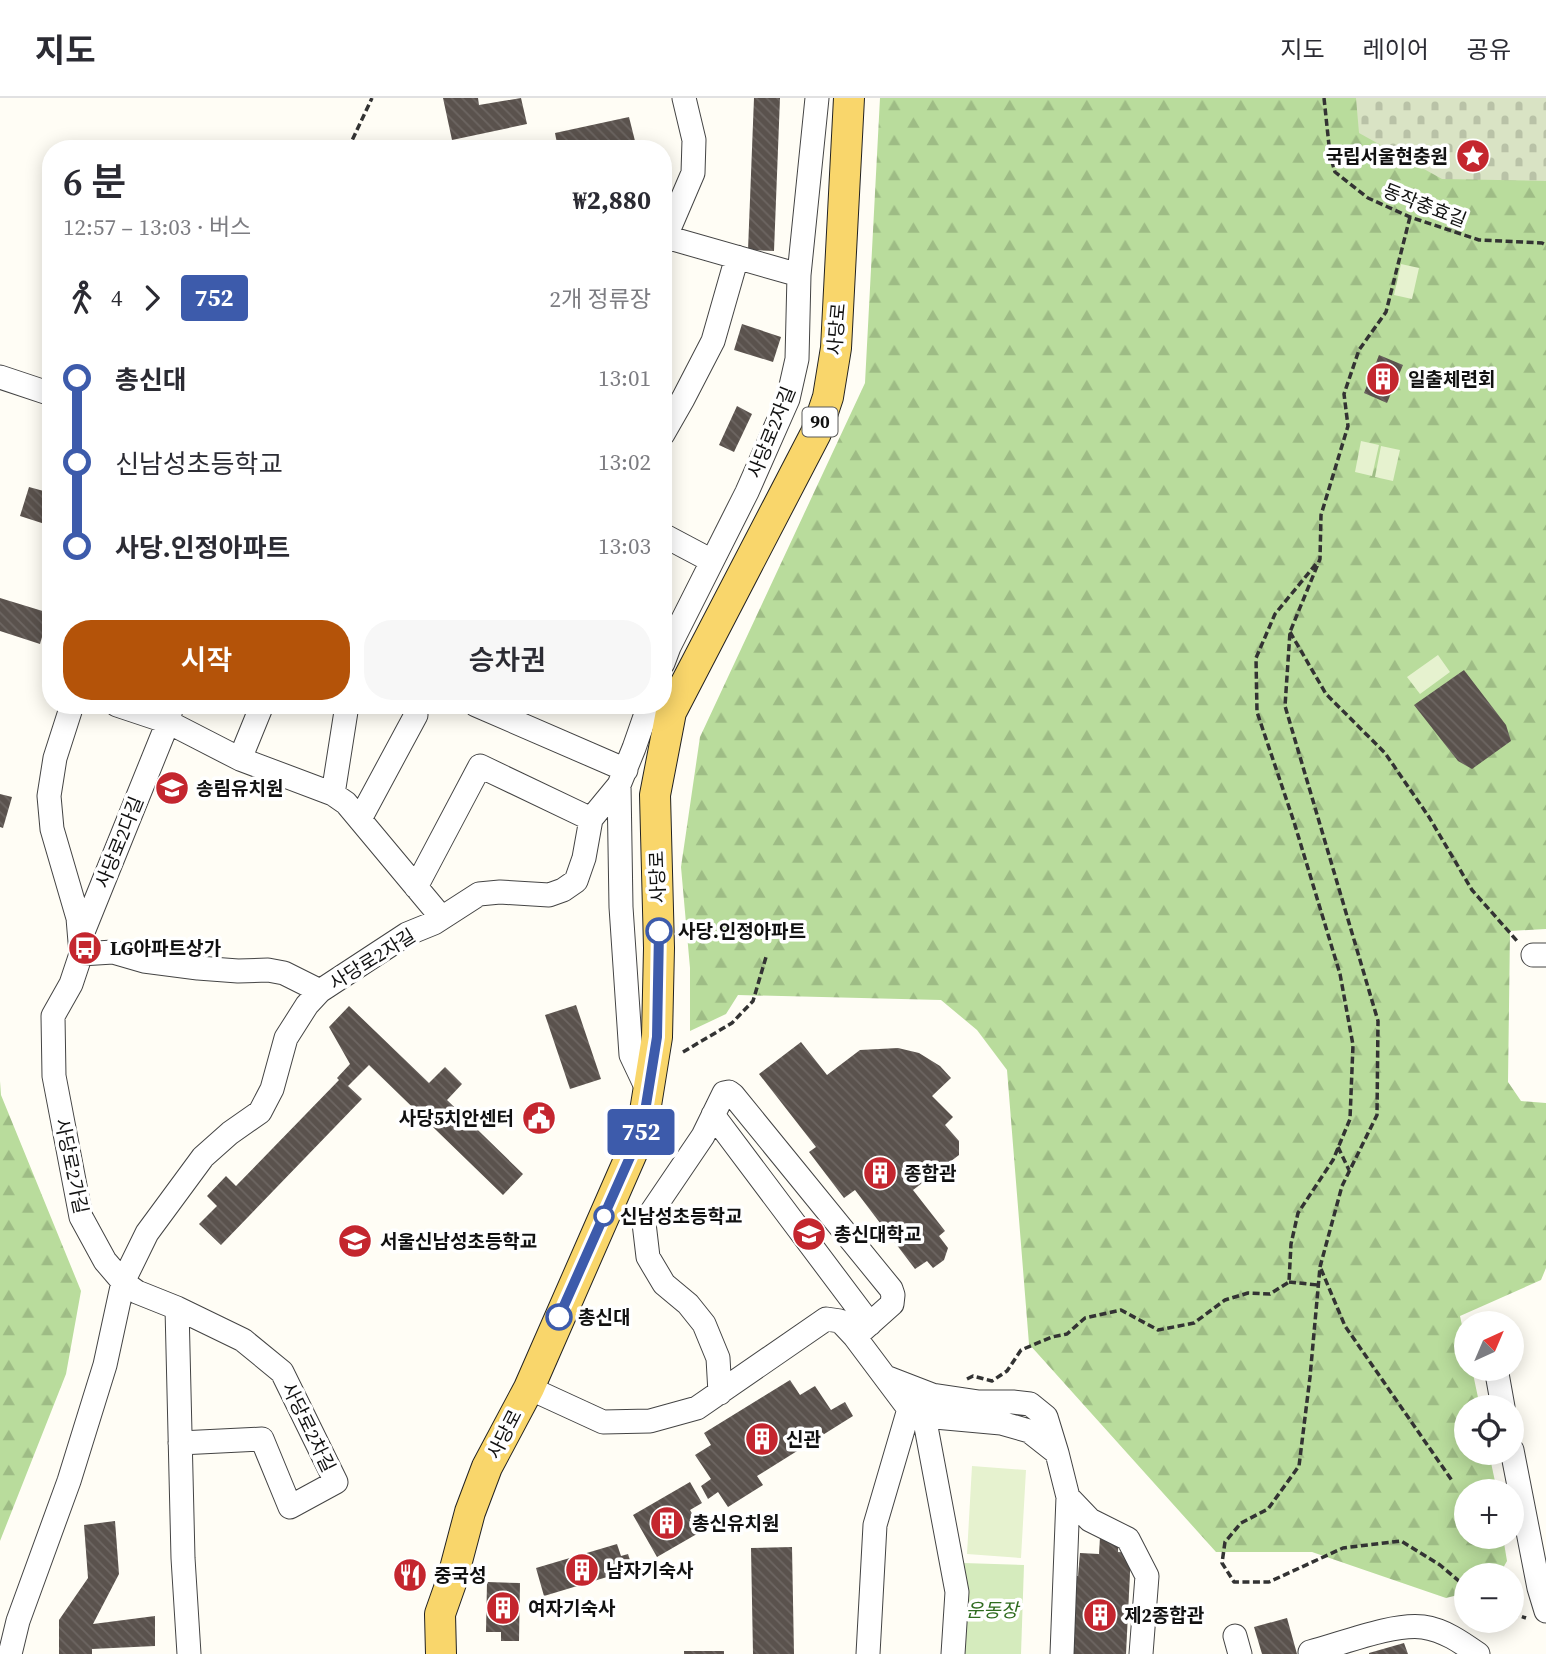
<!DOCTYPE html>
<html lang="ko">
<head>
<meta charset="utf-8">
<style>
	:root { --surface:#fff; --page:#f7f7f7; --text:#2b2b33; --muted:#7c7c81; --line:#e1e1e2; --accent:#b45309 }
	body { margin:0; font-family:"Source Serif 4","Noto Sans KR",serif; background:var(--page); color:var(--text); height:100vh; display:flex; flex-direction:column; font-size:26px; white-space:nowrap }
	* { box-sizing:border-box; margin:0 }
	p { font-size:23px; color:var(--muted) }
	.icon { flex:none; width:38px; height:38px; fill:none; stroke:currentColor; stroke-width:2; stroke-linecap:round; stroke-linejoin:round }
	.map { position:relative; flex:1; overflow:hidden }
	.panel { position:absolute; left:42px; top:42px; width:630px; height:574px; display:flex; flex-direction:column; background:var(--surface); border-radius:28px; box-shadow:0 4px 18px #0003 }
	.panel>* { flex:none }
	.badge { padding:0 14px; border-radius:5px; font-size:24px; line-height:46px }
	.needle { width:46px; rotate:44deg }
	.buttons { position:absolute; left:1454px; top:1213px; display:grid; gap:14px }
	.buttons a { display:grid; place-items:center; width:70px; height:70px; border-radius:50%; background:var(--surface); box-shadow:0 4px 18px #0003; font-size:35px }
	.map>.badge { position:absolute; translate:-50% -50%; box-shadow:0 0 0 4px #fff }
	.legs { display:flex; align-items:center; gap:10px; height:77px; padding:0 21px; font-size:23px }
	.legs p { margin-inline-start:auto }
	.head { display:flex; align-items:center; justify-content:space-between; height:119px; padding:0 21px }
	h1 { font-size:38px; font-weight:600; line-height:52px }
	.action { display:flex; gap:14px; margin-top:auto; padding:14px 21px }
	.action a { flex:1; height:80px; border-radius:28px; background:var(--accent); color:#fff; font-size:28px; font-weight:600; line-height:80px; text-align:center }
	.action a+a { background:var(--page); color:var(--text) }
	ul { padding:0 21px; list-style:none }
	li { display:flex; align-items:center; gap:24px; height:84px; font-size:26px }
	li i { display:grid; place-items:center; width:10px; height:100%; margin:0 9px; background:currentColor }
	li i::after { content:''; width:18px; height:18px; margin:-9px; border:5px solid; border-radius:50%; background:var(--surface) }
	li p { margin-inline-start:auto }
	li:first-child i { background:linear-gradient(#0000 50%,currentColor 0) }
	li:last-child i { background:linear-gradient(currentColor 50%,#0000 0) }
	header { display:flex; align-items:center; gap:42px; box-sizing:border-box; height:98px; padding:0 35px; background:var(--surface); border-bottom:2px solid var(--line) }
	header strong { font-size:33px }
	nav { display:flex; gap:38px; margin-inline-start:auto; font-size:24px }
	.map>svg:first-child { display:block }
	.forest { fill:url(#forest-firs) }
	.cemetery { fill:url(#cemetery-stones) }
	.park { fill:#d5ebbd }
	.pitch { fill:#e6f2cf }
	.building { fill:url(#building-back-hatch) }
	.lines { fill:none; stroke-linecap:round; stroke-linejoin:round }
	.minor-casing { stroke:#444; stroke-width:25 }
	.major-casing { stroke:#222; stroke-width:32 }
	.path { stroke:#333; stroke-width:3.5; stroke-dasharray:7 3.5; stroke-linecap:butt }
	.minor { stroke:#fff; stroke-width:23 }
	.major { stroke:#f9d66b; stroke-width:30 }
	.line-1-casing { stroke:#fff; stroke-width:16 }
	.line-1 { stroke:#3d5bab; stroke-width:10 }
	.stop-1-dot { fill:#fff; stroke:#3d5bab; stroke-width:3.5 }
	.labels { text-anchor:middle; stroke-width:7; stroke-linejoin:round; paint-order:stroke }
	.shield { fill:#fff; stroke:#585858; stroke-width:2 }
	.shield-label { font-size:18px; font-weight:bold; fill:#111 }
	.poi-label { font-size:19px; font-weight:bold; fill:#111; stroke:#fff; text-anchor:start }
	.street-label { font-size:19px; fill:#111; stroke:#fff }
	.stop-label { font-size:19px; font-weight:bold; fill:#111; stroke:#fff; text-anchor:start }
	.park-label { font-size:19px; font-style:italic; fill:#2f6b1f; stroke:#fff }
</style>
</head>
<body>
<header>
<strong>지도</strong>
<nav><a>지도</a><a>레이어</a><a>공유</a></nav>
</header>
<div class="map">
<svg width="1546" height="1556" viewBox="0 0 1546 1556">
	<defs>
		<pattern id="forest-firs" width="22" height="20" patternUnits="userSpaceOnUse" patternTransform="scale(1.75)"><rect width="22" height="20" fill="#b9dc9c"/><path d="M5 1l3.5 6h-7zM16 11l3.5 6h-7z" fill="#9ebc85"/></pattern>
		<pattern id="cemetery-stones" width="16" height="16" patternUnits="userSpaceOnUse" patternTransform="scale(1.75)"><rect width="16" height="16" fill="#d9e3c4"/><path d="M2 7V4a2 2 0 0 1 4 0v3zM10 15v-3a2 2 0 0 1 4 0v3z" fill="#b9c2a7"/></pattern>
		<pattern id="building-back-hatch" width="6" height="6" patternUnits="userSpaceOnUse" patternTransform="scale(1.75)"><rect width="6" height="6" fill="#5a524d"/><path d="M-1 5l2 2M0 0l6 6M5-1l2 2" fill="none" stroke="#6d6662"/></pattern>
	</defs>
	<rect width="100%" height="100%" fill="#fffdf5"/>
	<path class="forest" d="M880,0H1546V831L1510,833L1508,984L1521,1003L1546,1005V1170L1541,1182L1460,1218L1466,1246V1270L1472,1271L1480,1309H1466V1354L1489,1355L1497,1393H1466V1438L1503,1439L1507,1463L1499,1477H1466V1495L1446,1500L1312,1454H1216L1029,1246L1007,972L977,932L941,902L738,897L726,916L690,933V870L681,769L700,639L865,285Z
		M0,983L1,997L81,1193L66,1276L0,1443Z"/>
	<path class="cemetery" d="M1356,0H1546V83L1442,81L1359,35Z"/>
	<path class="park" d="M963,1465L1024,1467L1021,1556H960Z"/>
	<path class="pitch" d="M1401,166L1419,170L1412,201L1394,197Z
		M1361,343L1379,347L1372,378L1355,374Z
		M1381,348L1400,352L1393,383L1375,379Z
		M1438,557L1450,574L1420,596L1407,579Z
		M972,1368L1026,1372L1021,1460L967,1456Z"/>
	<path class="building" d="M443,0H478L479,7L521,0L527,26L452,42Z
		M754,0H780L774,153L748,152Z
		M629,19L636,47L618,51H558L555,35Z
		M742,226L781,239L773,264L734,252Z
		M1379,257L1403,267L1387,305L1364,295Z
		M737,308L752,316L734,354L719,347Z
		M29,389L51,395V428L20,418Z
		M0,500L49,515L40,546L0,533Z
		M1464,572L1506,627L1511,643L1472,671L1458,663L1414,607Z
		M0,696L12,699L3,730L0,729Z
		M576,907L601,981L570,991L545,917Z
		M349,908L429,985L445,969L462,986L447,1002L523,1076L503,1097L369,967L348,988L362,1001L221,1147L199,1126L217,1108L207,1098L226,1078L236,1088L339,982L337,980L350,966L329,929Z
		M801,944L827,977L860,952L898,950L919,955L940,968L951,980L932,998L953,1019L945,1027L959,1043V1057L913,1092L945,1133L939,1138L948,1150L944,1162L933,1170L927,1163L915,1171L855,1092L844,1100L809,1054L816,1049L759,976Z
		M790,1282L800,1297L815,1288L831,1312L845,1304L853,1318L757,1378L763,1387L728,1409L718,1394L708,1401L701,1388L711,1381L695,1357L711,1347L704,1335Z
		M690,1384L702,1405L690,1412L702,1433L657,1459L633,1417Z
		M115,1423L119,1476L93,1526L155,1518V1548L92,1551V1556H59V1522L88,1480L84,1427Z
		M1100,1439L1118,1440V1454L1131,1455L1126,1556H1069L1073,1478H1078L1080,1455L1099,1456Z
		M617,1446L621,1458L628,1456L630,1462L624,1464L627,1473L544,1498L536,1470Z
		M792,1449L794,1556H753L751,1450Z
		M487,1484L520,1485L519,1543H501V1534H486Z
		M1287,1520L1297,1556H1262L1254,1529Z
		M1404,1545L1408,1556H1369V1555Z
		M684,1553H724V1556H684Z"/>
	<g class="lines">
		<g class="minor-casing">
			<path id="minor" d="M666,139L799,177
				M663,145L693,75L694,42L684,0
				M0,279L51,296
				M663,336L683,301L713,243L737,159
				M663,437L712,463
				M663,565L669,549L747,394L788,301L797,261L799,177L817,0
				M72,607L55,660L49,698L52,731L78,820L81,856L71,886L53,918L54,978L81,1119L105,1163L123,1184L137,1194L177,1210L183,1460L189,1556
				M117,607L168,624L240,661L333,696L346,705L442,820
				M476,607L626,672
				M240,661L262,607
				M619,687L621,809L631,957L648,993
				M333,696L347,607
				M360,721L416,617
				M416,789L480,668L591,721
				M81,839L168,624L172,607
				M81,856L113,854L144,863L198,870L238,873L268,872L284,875L320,893
				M1533,857H1546
				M713,1017L870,1226
				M177,1210L243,1242L282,1274L336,1384L290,1409L262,1341L180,1345
				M1496,1270L1503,1309
				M888,1280L932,1297L979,1304H1013L1030,1306L1046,1319L1057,1355
				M529,1290L603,1324L650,1323L697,1310L826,1221L840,1223L855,1239L909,1311L924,1318L1001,1325L1029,1333L1057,1355L1068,1399L1090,1422L1128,1441L1147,1478L1141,1556
				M720,1295L718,1260L704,1226L688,1206L664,1186L648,1159L644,1125L703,1038L724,995L729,994L733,997L891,1191L893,1197L892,1206L855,1239
				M924,1318L957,1494L953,1556
				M1512,1352L1539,1490L1546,1513
				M1235,1538L1240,1556
				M1310,1554C1341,1546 1393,1525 1423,1529C1444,1532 1461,1544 1478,1556
				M10,1556L18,1523L69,1383L105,1267L123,1184L147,1135L203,1059L230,1035L260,1014L272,991L286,940L307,907L320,893L407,836L434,825L479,796L500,794L549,797L563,792L576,783L584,760L591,721L619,687L634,650L649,607
				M868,1556L875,1427L909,1311
				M1062,1556L1068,1399"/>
		</g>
		<g class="major-casing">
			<path id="major" d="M441,1556L440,1516L452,1482L470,1414L487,1369L529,1290L642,1032L657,939L659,850L655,697L671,614L816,335L828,299L836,250L849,0"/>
		</g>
		<path class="path" d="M1324,0L1330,57L1335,74L1368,100L1410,119L1479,142L1542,145L1546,147
			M348,51L372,0
			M1410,119L1386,214L1359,252L1344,296L1348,328L1321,417L1320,461L1290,534L1285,608L1378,923L1377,1017L1342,1088L1320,1169L1310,1279L1299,1368L1268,1411L1241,1425L1225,1444L1222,1465L1234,1484H1269L1343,1450L1401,1443L1440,1467L1466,1489
			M1290,534L1326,596L1385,655L1429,719L1472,792L1518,844
			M683,954L732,925L753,903L766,859
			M1338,1049L1349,1072
			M1321,1171L1345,1228L1453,1384
			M1289,1184L1318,1187
			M967,1281L973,1278L992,1283L1007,1273L1021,1252L1052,1239L1067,1236L1085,1220L1121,1212L1158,1232L1194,1225L1225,1202L1248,1195L1270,1196L1289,1184L1291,1146L1298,1115L1333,1062L1350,1021L1353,947L1340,876L1294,724L1257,614L1256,560L1275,516L1316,466
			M1512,1515L1526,1520"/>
		<use href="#minor" class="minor"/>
		<use href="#major" class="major"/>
	</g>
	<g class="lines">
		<g class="line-1-casing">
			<path id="line-1" d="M559,1219L642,1032L657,939L659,833"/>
		</g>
		<use href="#line-1" class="line-1"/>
	</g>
	<defs>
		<g id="sight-disc" transform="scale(1.75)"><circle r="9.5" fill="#c4262e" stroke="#fff"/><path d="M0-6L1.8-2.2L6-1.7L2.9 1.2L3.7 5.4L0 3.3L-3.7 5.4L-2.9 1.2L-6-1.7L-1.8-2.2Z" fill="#fff"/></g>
		<g id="building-disc" transform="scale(1.75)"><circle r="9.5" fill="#c4262e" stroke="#fff"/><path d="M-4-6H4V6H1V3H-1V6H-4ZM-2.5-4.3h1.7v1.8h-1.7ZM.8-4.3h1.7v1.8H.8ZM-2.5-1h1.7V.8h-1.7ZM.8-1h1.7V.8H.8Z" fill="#fff"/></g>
		<g id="school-disc" transform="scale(1.75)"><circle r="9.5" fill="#c4262e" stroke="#fff"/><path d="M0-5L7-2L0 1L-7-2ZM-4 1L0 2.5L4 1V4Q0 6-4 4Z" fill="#fff"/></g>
		<g id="bus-disc" transform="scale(1.75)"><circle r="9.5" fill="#c4262e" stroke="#fff"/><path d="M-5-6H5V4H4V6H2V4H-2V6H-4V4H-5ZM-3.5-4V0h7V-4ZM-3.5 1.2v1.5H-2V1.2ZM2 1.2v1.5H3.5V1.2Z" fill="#fff"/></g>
		<g id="civic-disc" transform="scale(1.75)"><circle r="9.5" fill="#c4262e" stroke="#fff"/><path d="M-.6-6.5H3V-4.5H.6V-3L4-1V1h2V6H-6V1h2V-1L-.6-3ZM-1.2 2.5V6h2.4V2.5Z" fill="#fff"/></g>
		<g id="university-disc" transform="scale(1.75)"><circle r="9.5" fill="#c4262e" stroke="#fff"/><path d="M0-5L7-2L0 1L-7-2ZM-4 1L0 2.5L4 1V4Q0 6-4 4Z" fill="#fff"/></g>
		<g id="restaurant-disc" transform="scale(1.75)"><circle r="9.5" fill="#c4262e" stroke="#fff"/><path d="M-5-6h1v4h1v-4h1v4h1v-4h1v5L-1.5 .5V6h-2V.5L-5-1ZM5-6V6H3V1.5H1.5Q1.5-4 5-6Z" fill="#fff"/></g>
	</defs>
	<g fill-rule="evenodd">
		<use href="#sight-disc" x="1473" y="58"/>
		<use href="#building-disc" x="1383" y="281"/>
		<use href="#school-disc" x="172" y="690"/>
		<use href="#bus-disc" x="85" y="850"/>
		<use href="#civic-disc" x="539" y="1020"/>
		<use href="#building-disc" x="880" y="1075"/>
		<use href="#university-disc" x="809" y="1136"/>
		<use href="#school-disc" x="355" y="1143"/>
		<use href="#building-disc" x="762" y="1341"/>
		<use href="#building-disc" x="667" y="1425"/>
		<use href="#building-disc" x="582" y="1472"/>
		<use href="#restaurant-disc" x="410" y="1477"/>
		<use href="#building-disc" x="503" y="1510"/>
		<use href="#building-disc" x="1100" y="1517"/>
	</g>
	<g class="stop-1-dot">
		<circle cx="659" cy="833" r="12"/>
		<circle cx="604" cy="1118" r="9"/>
		<circle cx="559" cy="1219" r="12"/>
	</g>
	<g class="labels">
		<rect class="shield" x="802.5" y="309.5" width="35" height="29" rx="5"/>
		<g class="shield-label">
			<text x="820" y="330">90</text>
		</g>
		<g class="poi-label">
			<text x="1448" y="65" text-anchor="end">국립서울현충원</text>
			<text x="1408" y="288">일출체련회</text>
			<text x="196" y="697">송림유치원</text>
			<text x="110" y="857">LG아파트상가</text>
			<text x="514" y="1027" text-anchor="end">사당5치안센터</text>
			<text x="904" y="1082">종합관</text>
			<text x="834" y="1143">총신대학교</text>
			<text x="380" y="1150">서울신남성초등학교</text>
			<text x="786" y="1348">신관</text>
			<text x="692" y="1432">총신유치원</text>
			<text x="606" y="1479">남자기숙사</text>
			<text x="434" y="1484">중국성</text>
			<text x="528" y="1517">여자기숙사</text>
			<text x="1124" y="1524">제2종합관</text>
		</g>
		<g class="street-label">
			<text transform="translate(1425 107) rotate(21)" y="7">동작충효길</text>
			<text transform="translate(836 231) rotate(-85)" y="7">사당로</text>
			<text transform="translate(771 334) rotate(-68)" y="7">사당로2자길</text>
			<text transform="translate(119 744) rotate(-68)" y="7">사당로2다길</text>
			<text transform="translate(657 779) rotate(-92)" y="7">사당로</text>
			<text transform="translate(372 861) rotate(-32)" y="7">사당로2자길</text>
			<text transform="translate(72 1068) rotate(78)" y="7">사당로2가길</text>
			<text transform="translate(309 1329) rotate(64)" y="7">사당로2차길</text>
			<text transform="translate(504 1336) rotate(-63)" y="7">사당로</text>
		</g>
		<g class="stop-label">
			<text x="678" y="840">사당.인정아파트</text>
			<text x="620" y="1125">신남성초등학교</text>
			<text x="578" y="1226">총신대</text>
		</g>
		<g class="park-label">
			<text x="992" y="1519">운동장</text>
		</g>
	</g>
</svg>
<div class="buttons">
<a><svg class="needle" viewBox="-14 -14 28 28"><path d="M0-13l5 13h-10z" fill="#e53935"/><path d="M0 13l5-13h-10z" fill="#7c7c81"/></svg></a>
<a><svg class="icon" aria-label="locate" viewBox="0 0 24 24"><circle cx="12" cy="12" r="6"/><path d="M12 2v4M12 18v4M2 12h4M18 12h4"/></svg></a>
<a>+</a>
<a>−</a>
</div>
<b class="badge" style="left:641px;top:1034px;background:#3d5bab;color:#fff">752</b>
<section class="panel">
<div class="head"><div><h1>6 분</h1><p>12:57 – 13:03 · 버스</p></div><b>₩2,880</b></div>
<div class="legs"><svg class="icon" aria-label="walk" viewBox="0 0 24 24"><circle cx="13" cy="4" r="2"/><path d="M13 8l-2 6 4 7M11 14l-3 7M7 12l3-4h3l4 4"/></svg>4<svg class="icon" aria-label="forward" viewBox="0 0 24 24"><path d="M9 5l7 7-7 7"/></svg><b class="badge" style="background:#3d5bab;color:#fff">752</b><p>2개 정류장</p></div>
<ul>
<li><i style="color:#3d5bab"></i><b>총신대</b><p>13:01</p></li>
<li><i style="color:#3d5bab"></i><span>신남성초등학교</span><p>13:02</p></li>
<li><i style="color:#3d5bab"></i><b>사당.인정아파트</b><p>13:03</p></li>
</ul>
<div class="action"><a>시작</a><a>승차권</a></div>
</section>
</div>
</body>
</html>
